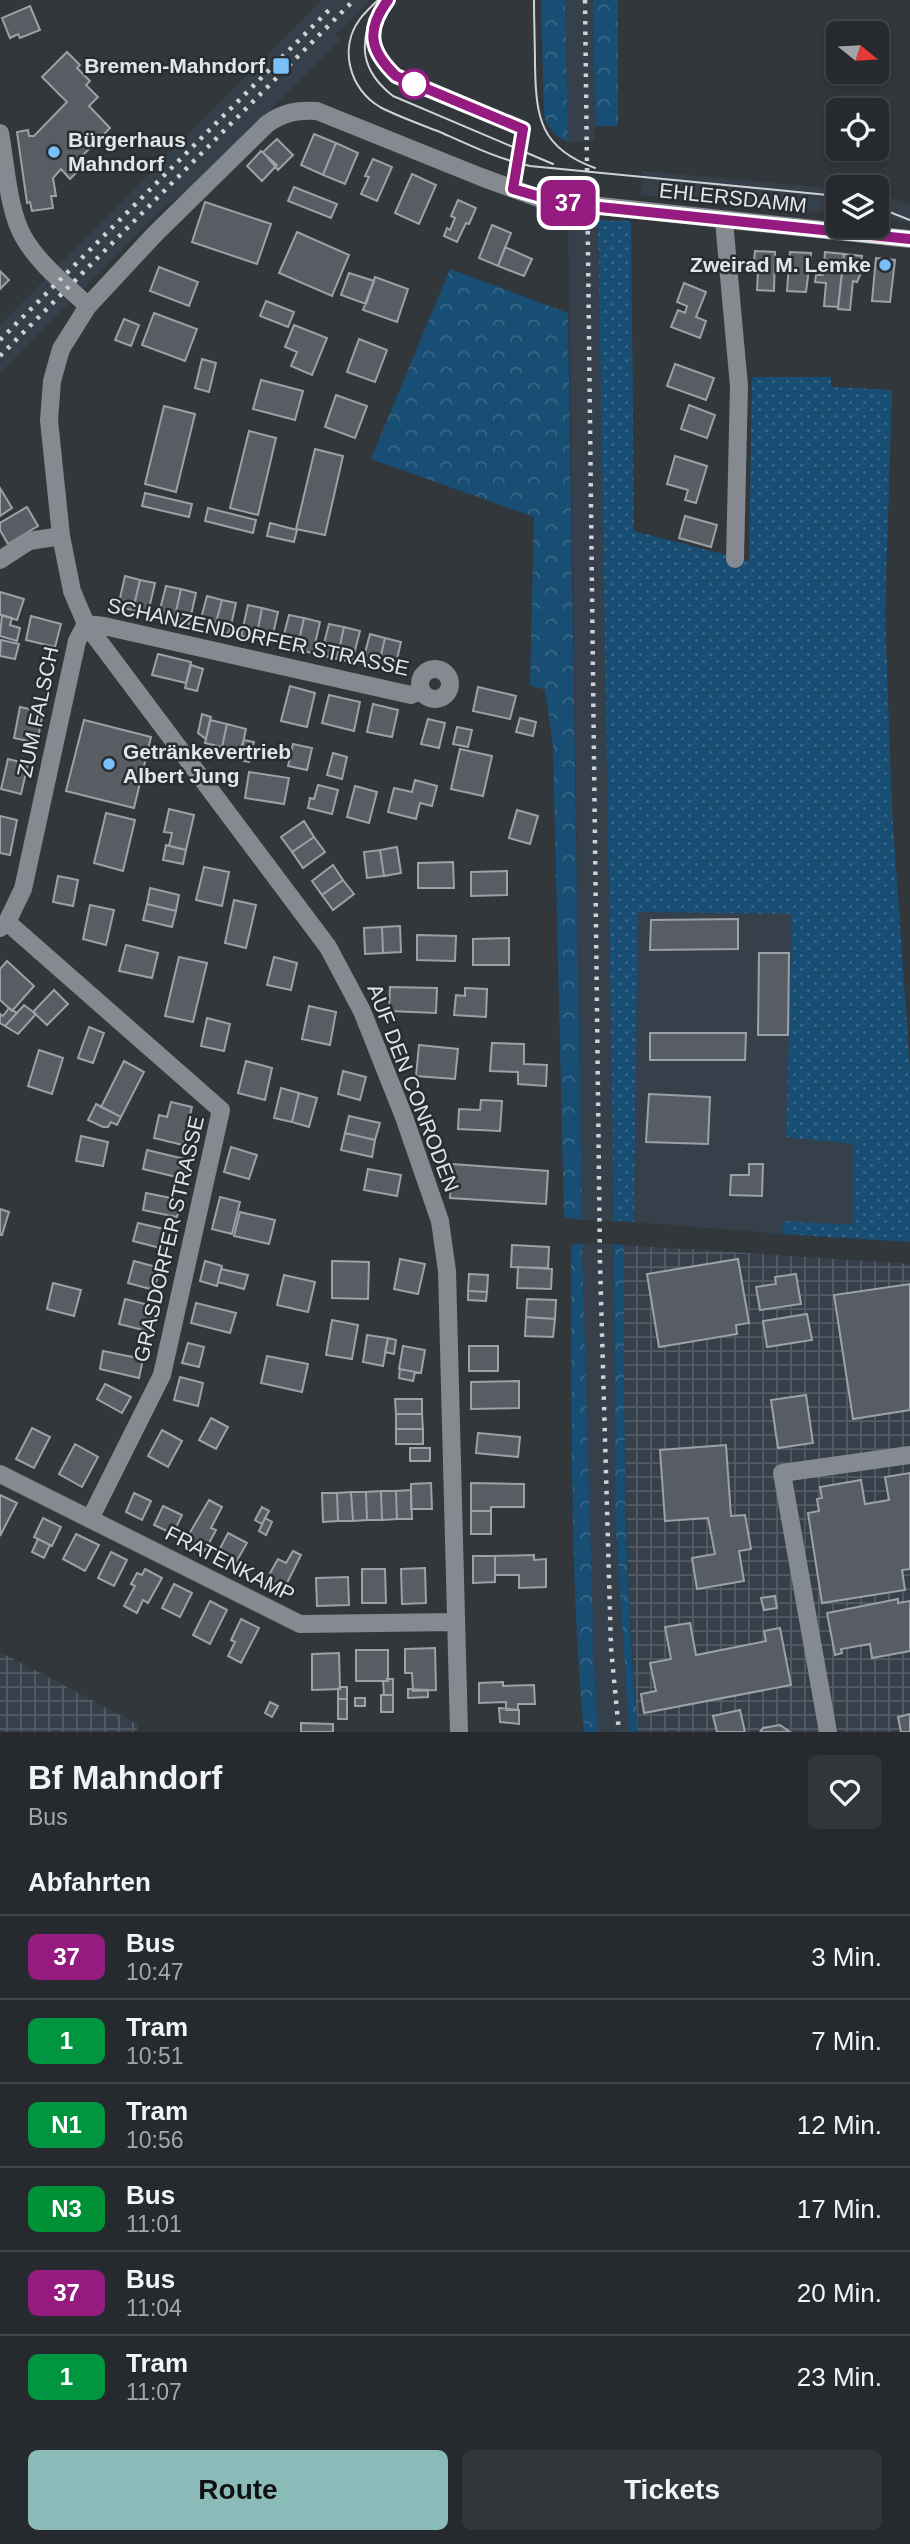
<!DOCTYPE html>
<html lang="de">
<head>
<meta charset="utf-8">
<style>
	:root { --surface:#26292d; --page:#323539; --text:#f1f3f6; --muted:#a4a6aa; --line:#424549; --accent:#8bbbb9 }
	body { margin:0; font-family:Helvetica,sans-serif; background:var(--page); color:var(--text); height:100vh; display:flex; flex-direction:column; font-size:26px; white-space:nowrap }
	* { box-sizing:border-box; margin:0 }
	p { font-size:23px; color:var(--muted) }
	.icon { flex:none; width:38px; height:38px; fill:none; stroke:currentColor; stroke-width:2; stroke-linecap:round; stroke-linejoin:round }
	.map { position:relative; height:1732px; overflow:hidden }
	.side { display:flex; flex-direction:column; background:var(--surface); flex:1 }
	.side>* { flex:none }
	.badge { padding:0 14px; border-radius:10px; font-size:24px; line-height:46px }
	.needle { width:46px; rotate:108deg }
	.buttons { position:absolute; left:826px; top:21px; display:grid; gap:14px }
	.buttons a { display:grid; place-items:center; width:63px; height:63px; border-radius:10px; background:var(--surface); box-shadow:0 4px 10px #0003,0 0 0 2px var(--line); font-size:35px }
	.map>.badge { position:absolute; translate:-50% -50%; box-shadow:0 0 0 4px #fff }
	h2 { padding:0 28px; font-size:26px; line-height:63px }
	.round { display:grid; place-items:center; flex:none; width:74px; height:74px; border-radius:10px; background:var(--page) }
	.headline { display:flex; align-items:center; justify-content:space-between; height:119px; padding:0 28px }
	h1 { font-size:33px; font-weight:800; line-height:52px }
	.button { display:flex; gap:14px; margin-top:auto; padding:14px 28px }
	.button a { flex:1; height:80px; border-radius:10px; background:var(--accent); color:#111; font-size:28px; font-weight:800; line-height:80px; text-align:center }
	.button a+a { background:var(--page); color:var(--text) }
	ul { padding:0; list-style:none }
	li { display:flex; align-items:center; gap:21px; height:84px; padding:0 28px; border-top:2px solid var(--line) }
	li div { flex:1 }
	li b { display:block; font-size:26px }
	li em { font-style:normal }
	li .badge { min-width:77px; font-weight:700; text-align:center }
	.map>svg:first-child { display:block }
	.built { fill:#36404a }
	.industrial { fill:url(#industrial-grid) }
	.grass { fill:url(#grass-dots) }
	.forest { fill:url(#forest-crowns) }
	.building { fill:#575d62; stroke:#9ba1a7; stroke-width:2 }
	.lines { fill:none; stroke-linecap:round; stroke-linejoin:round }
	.minor { stroke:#848a90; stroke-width:18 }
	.tertiary { stroke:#848a90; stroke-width:18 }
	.tram { stroke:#ced2d5; stroke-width:2 }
	.rail { stroke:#ced2d5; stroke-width:4.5; stroke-dasharray:3.5 7; stroke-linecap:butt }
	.line-casing { stroke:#fff; stroke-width:16 }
	.line { stroke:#951b81; stroke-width:10 }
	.poi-dot { fill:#79bff8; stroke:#282d32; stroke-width:2.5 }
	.stop-dot { fill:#fff; stroke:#951b81; stroke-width:3.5 }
	.labels { text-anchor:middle; stroke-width:5; stroke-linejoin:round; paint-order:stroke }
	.poi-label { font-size:21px; font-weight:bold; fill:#e2e6e9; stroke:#282d32; text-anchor:end }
	.street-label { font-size:21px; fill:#e2e6e9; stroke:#282d32 }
</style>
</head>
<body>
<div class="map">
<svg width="910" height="1732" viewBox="0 0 910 1732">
	<defs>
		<pattern id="industrial-grid" width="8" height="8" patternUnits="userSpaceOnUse" patternTransform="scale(1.75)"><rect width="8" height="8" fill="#36404a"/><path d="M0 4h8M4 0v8" fill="none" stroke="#535c64"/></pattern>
		<pattern id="grass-dots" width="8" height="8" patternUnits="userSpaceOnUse" patternTransform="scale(1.75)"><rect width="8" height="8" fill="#184d74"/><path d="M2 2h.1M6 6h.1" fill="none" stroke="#396788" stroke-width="1.8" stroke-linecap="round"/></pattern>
		<pattern id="forest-crowns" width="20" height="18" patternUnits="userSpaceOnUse" patternTransform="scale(1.75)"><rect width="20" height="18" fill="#184d74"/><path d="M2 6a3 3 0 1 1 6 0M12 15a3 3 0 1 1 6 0" fill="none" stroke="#396788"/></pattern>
	</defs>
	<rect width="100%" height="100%" fill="#32373c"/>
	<path class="built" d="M321,0H370L336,34L341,39L199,181L161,210L0,373V325Z
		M565,0H593L595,141L568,142Z
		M642,171L838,189V214L641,195Z
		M877,193L910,204V225L905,221L877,218Z
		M568,218L598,220L614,1221L582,1220Z
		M638,912L793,914L786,1136L853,1143V1226L783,1221L782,1234L634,1222Z
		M582,1243L614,1244L615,1518L629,1732H598L594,1660Z"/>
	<path class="industrial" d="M624,1245L910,1264V1732H638L629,1599L624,1408Z
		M0,1652L139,1725L135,1732H0Z"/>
	<path class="grass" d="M598,220L631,221L634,531L749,561L752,377H831V387L892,390L885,612L892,812L910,1068V1242L782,1234L783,1221L853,1225V1144L786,1137L792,914L638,912L634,1222L614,1221Z"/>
	<path class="forest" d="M541,0H565L568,142C555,137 549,129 544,116Z
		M593,0H618V126H595Z
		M450,269L568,313L582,1220L564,1217L553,745L545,690L530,685L534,517L371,459Z
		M582,1243L594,1660L598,1732H584C569,1571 572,1407 571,1245Z
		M614,1244L624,1245C624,1407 623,1571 638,1732H629L615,1518Z"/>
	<path class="building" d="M30,6L40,30L20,38L18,34L10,38L2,18Z
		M67,52L80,65L77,68L90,81L86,85L98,97L89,106L110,128L74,164L80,169L70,179L61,169L53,178L56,196H51L53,208L32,211L30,202L27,203L17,132L28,130L29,136H34L67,102L42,77Z
		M314,134L336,143L323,175L301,165Z
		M277,139L293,155L278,170L263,152Z
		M336,143L358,153L345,184L323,175Z
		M261,151L277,165L262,181L247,166Z
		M373,159L392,167L377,201L361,194L369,177L365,176Z
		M412,174L436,185L419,224L395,213Z
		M294,187L337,204L331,218L288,201Z
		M458,200L476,208L469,224L466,223L457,242L444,236L447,228L450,230L455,218L451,216Z
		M205,202L271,224L257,264L192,242Z
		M492,225L511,233L498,266L479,258Z
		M297,232L349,255L332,296L279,273Z
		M505,247L532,259L524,276L498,266Z
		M755,251L775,252L774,291L757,290L758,271L753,270Z
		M790,252L811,253L806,292L787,291Z
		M825,252L844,254L838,307L824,306L826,283L815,282L816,275H823Z
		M844,254L862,256L860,275L857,282L853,281L850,310L838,309Z
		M876,258L895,260L890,302L872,301Z
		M159,267L198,282L189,306L150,291Z
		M0,271L9,280L0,289Z
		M349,273L374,281L366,304L341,295Z
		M375,277L408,289L397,322L363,310Z
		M684,283L706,292L696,317L706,321L700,338L671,327L678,310L685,313L687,306L677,302Z
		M266,301L294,312L288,327L260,316Z
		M154,313L197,329L185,361L142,345Z
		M124,319L139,325L131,346L115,340Z
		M294,325L327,338L312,375L291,366L297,352L285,347Z
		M359,339L387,350L375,382L347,372Z
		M202,359L216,363L209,392L195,388Z
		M675,364L714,378L706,400L667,386Z
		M261,380L303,391L295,420L253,409Z
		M336,395L367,406L355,438L325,427Z
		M689,405L715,415L707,438L681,429Z
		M164,406L195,414L176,492L145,484Z
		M249,431L276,438L258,515L230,508Z
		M315,449L343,456L325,535L296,529Z
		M675,456L707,466L696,503L685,500L688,490L667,484Z
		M0,488L12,508L0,516Z
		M145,493L192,504L189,517L142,506Z
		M27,507L38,526L8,544L0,530V523Z
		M208,508L256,520L253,533L205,521Z
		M685,516L717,525L711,547L679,538Z
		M270,523L297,530L294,542L267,536Z
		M125,576L140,580L133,610L118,607Z
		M140,580L155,583L148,613L133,610Z
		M166,586L181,589L174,620L158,617Z
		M181,589L196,593L189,624L174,620Z
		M0,592L24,599L17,620L0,615Z
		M207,596L222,600L214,630L199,626Z
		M222,600L236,603L229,634L214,630Z
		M248,605L262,608L256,639L241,636Z
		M262,608L278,612L271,643L256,639Z
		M2,615L12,618L10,625L20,628L17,641L0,636Z
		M289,615L304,618L297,650L281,646Z
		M31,616L61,624L55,647L26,640Z
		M304,618L320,622L313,653L297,650Z
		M329,624L344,627L337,659L321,655Z
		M344,627L360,631L352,662L337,659Z
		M370,634L385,638L378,668L362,664Z
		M385,638L401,642L394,672L378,668Z
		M1,640L19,644L15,659L0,656Z
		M158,654L191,662L186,683L152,675Z
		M191,665L203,669L197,691L185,688Z
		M290,686L315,693L307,727L281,721Z
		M478,687L516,696L510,719L473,711Z
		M329,695L360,702L354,731L322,723Z
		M373,704L398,710L392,737L367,732Z
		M20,707L43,712L37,743L14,738Z
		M202,714L211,717L206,739L198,733Z
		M520,718L536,722L533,736L516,732Z
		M428,719L445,723L439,748L421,744Z
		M84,720L151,737L134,808L66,791Z
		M210,720L227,724L222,747L205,743Z
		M227,724L246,729L241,752L222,747Z
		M457,727L472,730L468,747L453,744Z
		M244,740L254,742L249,762L236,759Z
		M293,744L312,748L307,770L288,766Z
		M460,749L492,756L483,796L451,789Z
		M333,753L347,757L342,779L327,775Z
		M8,759L28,764L21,794L1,789Z
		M249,772L289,778L284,804L245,798Z
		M415,780L437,786L432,806L420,803L416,819L388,812L394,788L412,792Z
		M318,785L338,790L332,814L308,808L310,798L314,799Z
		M355,786L377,792L369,823L347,817Z
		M169,809L194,815L186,850L169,846L172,833L164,832Z
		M517,810L538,816L530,844L509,838Z
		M106,813L135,820L123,871L94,863Z
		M0,816L17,820L10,855L0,853Z
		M304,821L314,837L292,852L281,837Z
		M314,837L325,852L303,868L292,852Z
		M166,845L186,850L183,864L163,860Z
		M397,847L401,873L384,876L380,850Z
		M380,850L384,876L367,878L364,852Z
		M453,862L454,888H418V863Z
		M333,865L343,880L322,895L312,881Z
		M204,867L229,872L222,906L196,900Z
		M507,871V895L471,896V872Z
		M58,876L78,880L73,906L53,902Z
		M343,880L354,894L333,910L322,895Z
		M150,888L179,895L176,911L147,904Z
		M234,900L256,905L246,948L225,943Z
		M147,904L176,911L172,927L143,920Z
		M90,905L114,910L106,945L83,939Z
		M738,919V949L650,950L651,920Z
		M400,926L401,952L383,953L382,927Z
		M382,927L383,953L365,954L364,928Z
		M417,935L456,936L455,961L417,960Z
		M509,938V965H473V939Z
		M126,945L158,953L152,978L119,971Z
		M759,953H789L788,1035H758Z
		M179,957L207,963L193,1022L165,1016Z
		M274,957L297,963L291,990L267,985Z
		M7,961L34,986L12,1011L0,1000V969Z
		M390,987L437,988L436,1013L389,1011Z
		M465,988L487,989L486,1017L454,1015L456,995L465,996Z
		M54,990L68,1004L47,1025L33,1012Z
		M24,1005L36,1014L18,1034L5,1026Z
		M309,1006L336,1012L330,1045L302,1039Z
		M9,1008L17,1013L5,1026L0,1023V1014L3,1016Z
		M207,1018L230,1024L224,1051L201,1046Z
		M89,1027L104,1033L93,1063L78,1058Z
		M650,1033H746L745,1060H650Z
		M492,1043L524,1044V1064L547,1065L546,1086L518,1084V1072L490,1071Z
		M419,1045L458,1049L455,1079L416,1076Z
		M39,1050L63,1058L52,1094L28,1086Z
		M124,1061L144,1072L121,1117L101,1107Z
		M246,1061L272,1068L265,1100L238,1093Z
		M343,1071L366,1077L360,1100L338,1094Z
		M281,1088L299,1093L292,1122L274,1118Z
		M299,1093L317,1098L309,1127L292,1122Z
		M649,1094L710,1097L708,1144L646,1142Z
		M481,1100L502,1101L500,1131L458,1129L459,1109L480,1110Z
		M171,1102L192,1107L183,1145L154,1138L159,1115L167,1117Z
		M96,1104L121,1117L117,1125L111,1122L108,1127H103L88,1120Z
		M349,1116L380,1123L375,1140L345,1133Z
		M345,1133L375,1140L372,1157L341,1150Z
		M81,1136L108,1142L103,1166L76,1161Z
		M231,1147L257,1155L249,1179L224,1172Z
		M147,1150L189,1160L185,1179L143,1169Z
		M452,1164L548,1171L546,1204L450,1198Z
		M749,1164H763L762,1196L730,1195L731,1175H749Z
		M368,1169L401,1175L397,1196L364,1190Z
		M146,1193L181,1200L177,1217L143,1210Z
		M220,1197L240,1202L232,1234L212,1229Z
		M0,1209L9,1212L2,1235H0Z
		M240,1212L275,1220L269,1244L234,1236Z
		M138,1223L173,1231L168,1250L133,1241Z
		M512,1245L549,1247L548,1268L511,1267Z
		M400,1259L425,1264L418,1294L394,1289Z
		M738,1259L749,1323L736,1325L737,1334L659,1347L647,1274Z
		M134,1261L160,1268L154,1290L128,1283Z
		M205,1261L222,1266L217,1286L200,1281Z
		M332,1261L369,1262L368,1299L332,1298Z
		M518,1267L552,1269L551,1289L517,1288Z
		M221,1269L248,1275L244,1289L218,1282Z
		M469,1274L488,1275L487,1292L468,1291Z
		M796,1274L801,1304L760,1310L756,1287L776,1284L775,1277Z
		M284,1275L315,1282L308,1312L277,1305Z
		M53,1283L81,1290L74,1316L47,1309Z
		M910,1284V1410L853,1419L834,1295Z
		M468,1291L487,1292L486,1301L468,1300Z
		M125,1299L153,1306L147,1331L119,1324Z
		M527,1299L556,1300L555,1319L526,1317Z
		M196,1303L236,1313L230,1333L191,1323Z
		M807,1314L812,1340L767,1347L763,1321Z
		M526,1317L555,1319L553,1337L525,1336Z
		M332,1320L358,1325L352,1359L326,1355Z
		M367,1335L388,1338L383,1366L363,1362Z
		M388,1338L396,1340L394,1354L385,1352Z
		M188,1343L204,1347L199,1367L182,1363Z
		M403,1346L425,1350L421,1373L399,1369Z
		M469,1346H498V1371H469Z
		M103,1351L143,1359L139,1378L100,1369Z
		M267,1356L308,1364L302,1392L261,1383Z
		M400,1369L415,1372L413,1381L399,1378Z
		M180,1377L203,1383L198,1406L174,1400Z
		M519,1381V1408L471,1409V1382Z
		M105,1384L131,1397L122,1413L97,1399Z
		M806,1395L813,1443L778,1448L771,1400Z
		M395,1399H422V1414H396Z
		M396,1414H422L423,1429H396Z
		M211,1418L228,1427L216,1449L199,1440Z
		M32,1428L50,1437L34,1468L16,1459Z
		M396,1429H423V1444H396Z
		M162,1430L182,1441L168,1467L148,1456Z
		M478,1433L520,1437L518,1457L476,1453Z
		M75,1444L98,1457L82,1487L59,1474Z
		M726,1445L731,1516L745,1515L751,1549L739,1551L744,1581L697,1589L692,1558L715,1554L708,1518L665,1521L660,1450Z
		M410,1448H430V1461H410Z
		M910,1473V1569L902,1570L905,1590L822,1603L808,1513L819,1511L817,1499L822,1498L820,1487L861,1480L865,1504L889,1500L885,1477Z
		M431,1483L432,1509H411V1484Z
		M471,1483L524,1484V1507H491V1511H471Z
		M411,1490L412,1519H397L396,1491Z
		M381,1491L382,1520H367L366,1492Z
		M381,1491H396L397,1519L382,1520Z
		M351,1492L353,1521H338L337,1493Z
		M351,1492H366L367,1520L353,1521Z
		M134,1493L151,1501L142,1520L126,1512Z
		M322,1493H337L338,1521L323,1522Z
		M0,1495L17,1503L0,1536Z
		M209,1500L222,1507L211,1528L216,1530L205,1551L185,1541Z
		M163,1506L182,1515L173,1534L154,1525Z
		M262,1507L269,1511L262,1524L255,1520Z
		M471,1511H491V1534H471Z
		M43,1518L61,1527L52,1546L34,1537Z
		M265,1518L272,1522L266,1535L259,1531Z
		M228,1533L247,1543L234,1566L216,1556Z
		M76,1534L99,1545L85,1571L63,1559Z
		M38,1539L50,1545L44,1558L32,1552Z
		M293,1551L301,1555L283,1591L265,1582L278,1559L286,1563Z
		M111,1552L127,1560L114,1586L98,1578Z
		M534,1555V1560L546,1559V1587L519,1588V1575H495V1556Z
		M473,1556H495V1582L473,1583Z
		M425,1568L426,1603L402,1604L401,1569Z
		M145,1569L162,1578L148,1603L143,1600L137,1613L124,1606L135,1586L131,1584L137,1573L142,1575Z
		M362,1569H385L386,1603H362Z
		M348,1577L349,1605L317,1606L316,1578Z
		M174,1584L192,1593L180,1617L162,1608Z
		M775,1596L777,1608L764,1610L761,1598Z
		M898,1599V1603L910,1601V1651L872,1658L870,1644L841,1649L842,1653L835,1655L827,1613Z
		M210,1601L227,1610L210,1644L193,1635Z
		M241,1619L259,1628L241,1663L228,1656L235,1642L231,1640Z
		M690,1623L696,1655L766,1641L764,1631L780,1628L791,1685L644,1713L641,1694L656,1691L650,1663L671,1659L665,1627Z
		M435,1648L436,1690L413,1691L412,1673H405V1649Z
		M356,1650H388V1681H356Z
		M339,1653L340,1689L312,1690V1654Z
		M387,1679H393V1695H384L383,1681H388Z
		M503,1682V1686L534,1685L535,1704H518V1710H506V1702L479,1703V1683Z
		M340,1687H347V1699H338V1689Z
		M408,1689L428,1690V1697L408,1698Z
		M381,1695H393V1712H381Z
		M355,1698H365V1706H355Z
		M338,1699H347V1719H338Z
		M270,1702L278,1706L272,1717L265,1713Z
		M499,1708L519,1710V1724L500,1722Z
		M740,1710L745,1732H717L713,1716Z
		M910,1714V1732H901L898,1717Z
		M301,1723L333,1724V1732H301Z
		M780,1725L790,1732H760L763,1728Z"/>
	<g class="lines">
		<path class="minor" d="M724,221L739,386L735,559
			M88,306L61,349L52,381L49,420L61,536L72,591L86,624L328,947L362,1011L404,1117L440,1221L447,1271L459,1732
			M0,560L29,541L61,536
			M86,624L104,626L411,695L421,691
			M420 684a15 15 0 1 1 30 0a15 15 0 1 1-30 0Z
			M7,922L221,1110L162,1375L90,1519
			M0,928L7,922L23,889L77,641L86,624
			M0,1474L300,1624L456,1622
			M828,1732L782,1473L910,1455"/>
		<path class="tertiary" d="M0,133C6,165 8,211 24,238C40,265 66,285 88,306L155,234L267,124C284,112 297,110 317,111L481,177L544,200L910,239"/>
		<path class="tram" d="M378,0C372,6 365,12 360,19C338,48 350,90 380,107C399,117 420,124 440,132C469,145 498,159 530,166L838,196
			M534,0C534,22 535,44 535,65C536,118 540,148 595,168
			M375,9C358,44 361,71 393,96L553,164
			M877,207L910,220"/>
		<path class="rail" d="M585,0L600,1264L611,1648L619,1732
			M0,340L329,10
			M0,356L354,0"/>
	</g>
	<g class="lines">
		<g class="line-casing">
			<path id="line" d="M388,0C365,31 370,51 396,76L523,129L513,189L561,203L910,239"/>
		</g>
		<use href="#line" class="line"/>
	</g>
	<g class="poi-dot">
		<rect x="272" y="57" width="18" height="18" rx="3.5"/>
		<circle cx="54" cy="152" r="7"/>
		<circle cx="885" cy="265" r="7"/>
		<circle cx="109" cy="764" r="7"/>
	</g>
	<circle class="stop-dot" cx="414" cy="84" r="14"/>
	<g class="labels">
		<g class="poi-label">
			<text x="265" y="73">Bremen-Mahndorf</text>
			<text x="68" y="147" text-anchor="start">Bürgerhaus<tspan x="68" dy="24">Mahndorf</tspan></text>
			<text x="871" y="272">Zweirad M. Lemke</text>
			<text x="123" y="759" text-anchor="start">Getränkevertrieb<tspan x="123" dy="24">Albert Jung</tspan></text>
		</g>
		<g class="street-label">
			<text transform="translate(733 198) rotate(6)" y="7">EHLERSDAMM</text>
			<text transform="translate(258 637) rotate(12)" y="7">SCHANZENDORFER STRASSE</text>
			<text transform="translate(38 712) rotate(-78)" y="7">ZUM FALSCH</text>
			<text transform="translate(413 1088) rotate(69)" y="7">AUF DEN CONRODEN</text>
			<text transform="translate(169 1239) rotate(-77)" y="7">GRASDORFER STRASSE</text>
			<text transform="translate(230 1564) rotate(27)" y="7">FRATENKAMP</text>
		</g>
	</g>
</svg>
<div class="buttons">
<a><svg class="needle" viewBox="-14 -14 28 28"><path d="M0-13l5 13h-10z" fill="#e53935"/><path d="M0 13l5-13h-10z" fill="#a4a6aa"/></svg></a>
<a><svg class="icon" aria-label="locate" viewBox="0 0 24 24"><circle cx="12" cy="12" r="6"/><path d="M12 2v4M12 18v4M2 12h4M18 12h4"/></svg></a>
<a><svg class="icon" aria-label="layers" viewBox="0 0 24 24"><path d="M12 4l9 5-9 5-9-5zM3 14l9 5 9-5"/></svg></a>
</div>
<b class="badge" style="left:568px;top:203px;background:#951b81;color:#fff">37</b>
</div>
<section class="side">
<div class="headline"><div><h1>Bf Mahndorf</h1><p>Bus</p></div><a class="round"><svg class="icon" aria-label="heart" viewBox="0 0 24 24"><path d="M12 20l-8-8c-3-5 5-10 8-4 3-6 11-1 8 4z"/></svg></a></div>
<h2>Abfahrten</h2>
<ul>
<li><span class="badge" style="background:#951b81;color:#fff">37</span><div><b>Bus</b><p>10:47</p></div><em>3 Min.</em></li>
<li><span class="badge" style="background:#009640;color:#fff">1</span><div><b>Tram</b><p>10:51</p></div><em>7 Min.</em></li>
<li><span class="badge" style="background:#009640;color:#fff">N1</span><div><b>Tram</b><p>10:56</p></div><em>12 Min.</em></li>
<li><span class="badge" style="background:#009035;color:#fff">N3</span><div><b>Bus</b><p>11:01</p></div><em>17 Min.</em></li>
<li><span class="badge" style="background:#951b81;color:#fff">37</span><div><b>Bus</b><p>11:04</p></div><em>20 Min.</em></li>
<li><span class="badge" style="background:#009640;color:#fff">1</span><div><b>Tram</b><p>11:07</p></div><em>23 Min.</em></li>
</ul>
<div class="button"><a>Route</a><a>Tickets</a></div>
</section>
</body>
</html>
